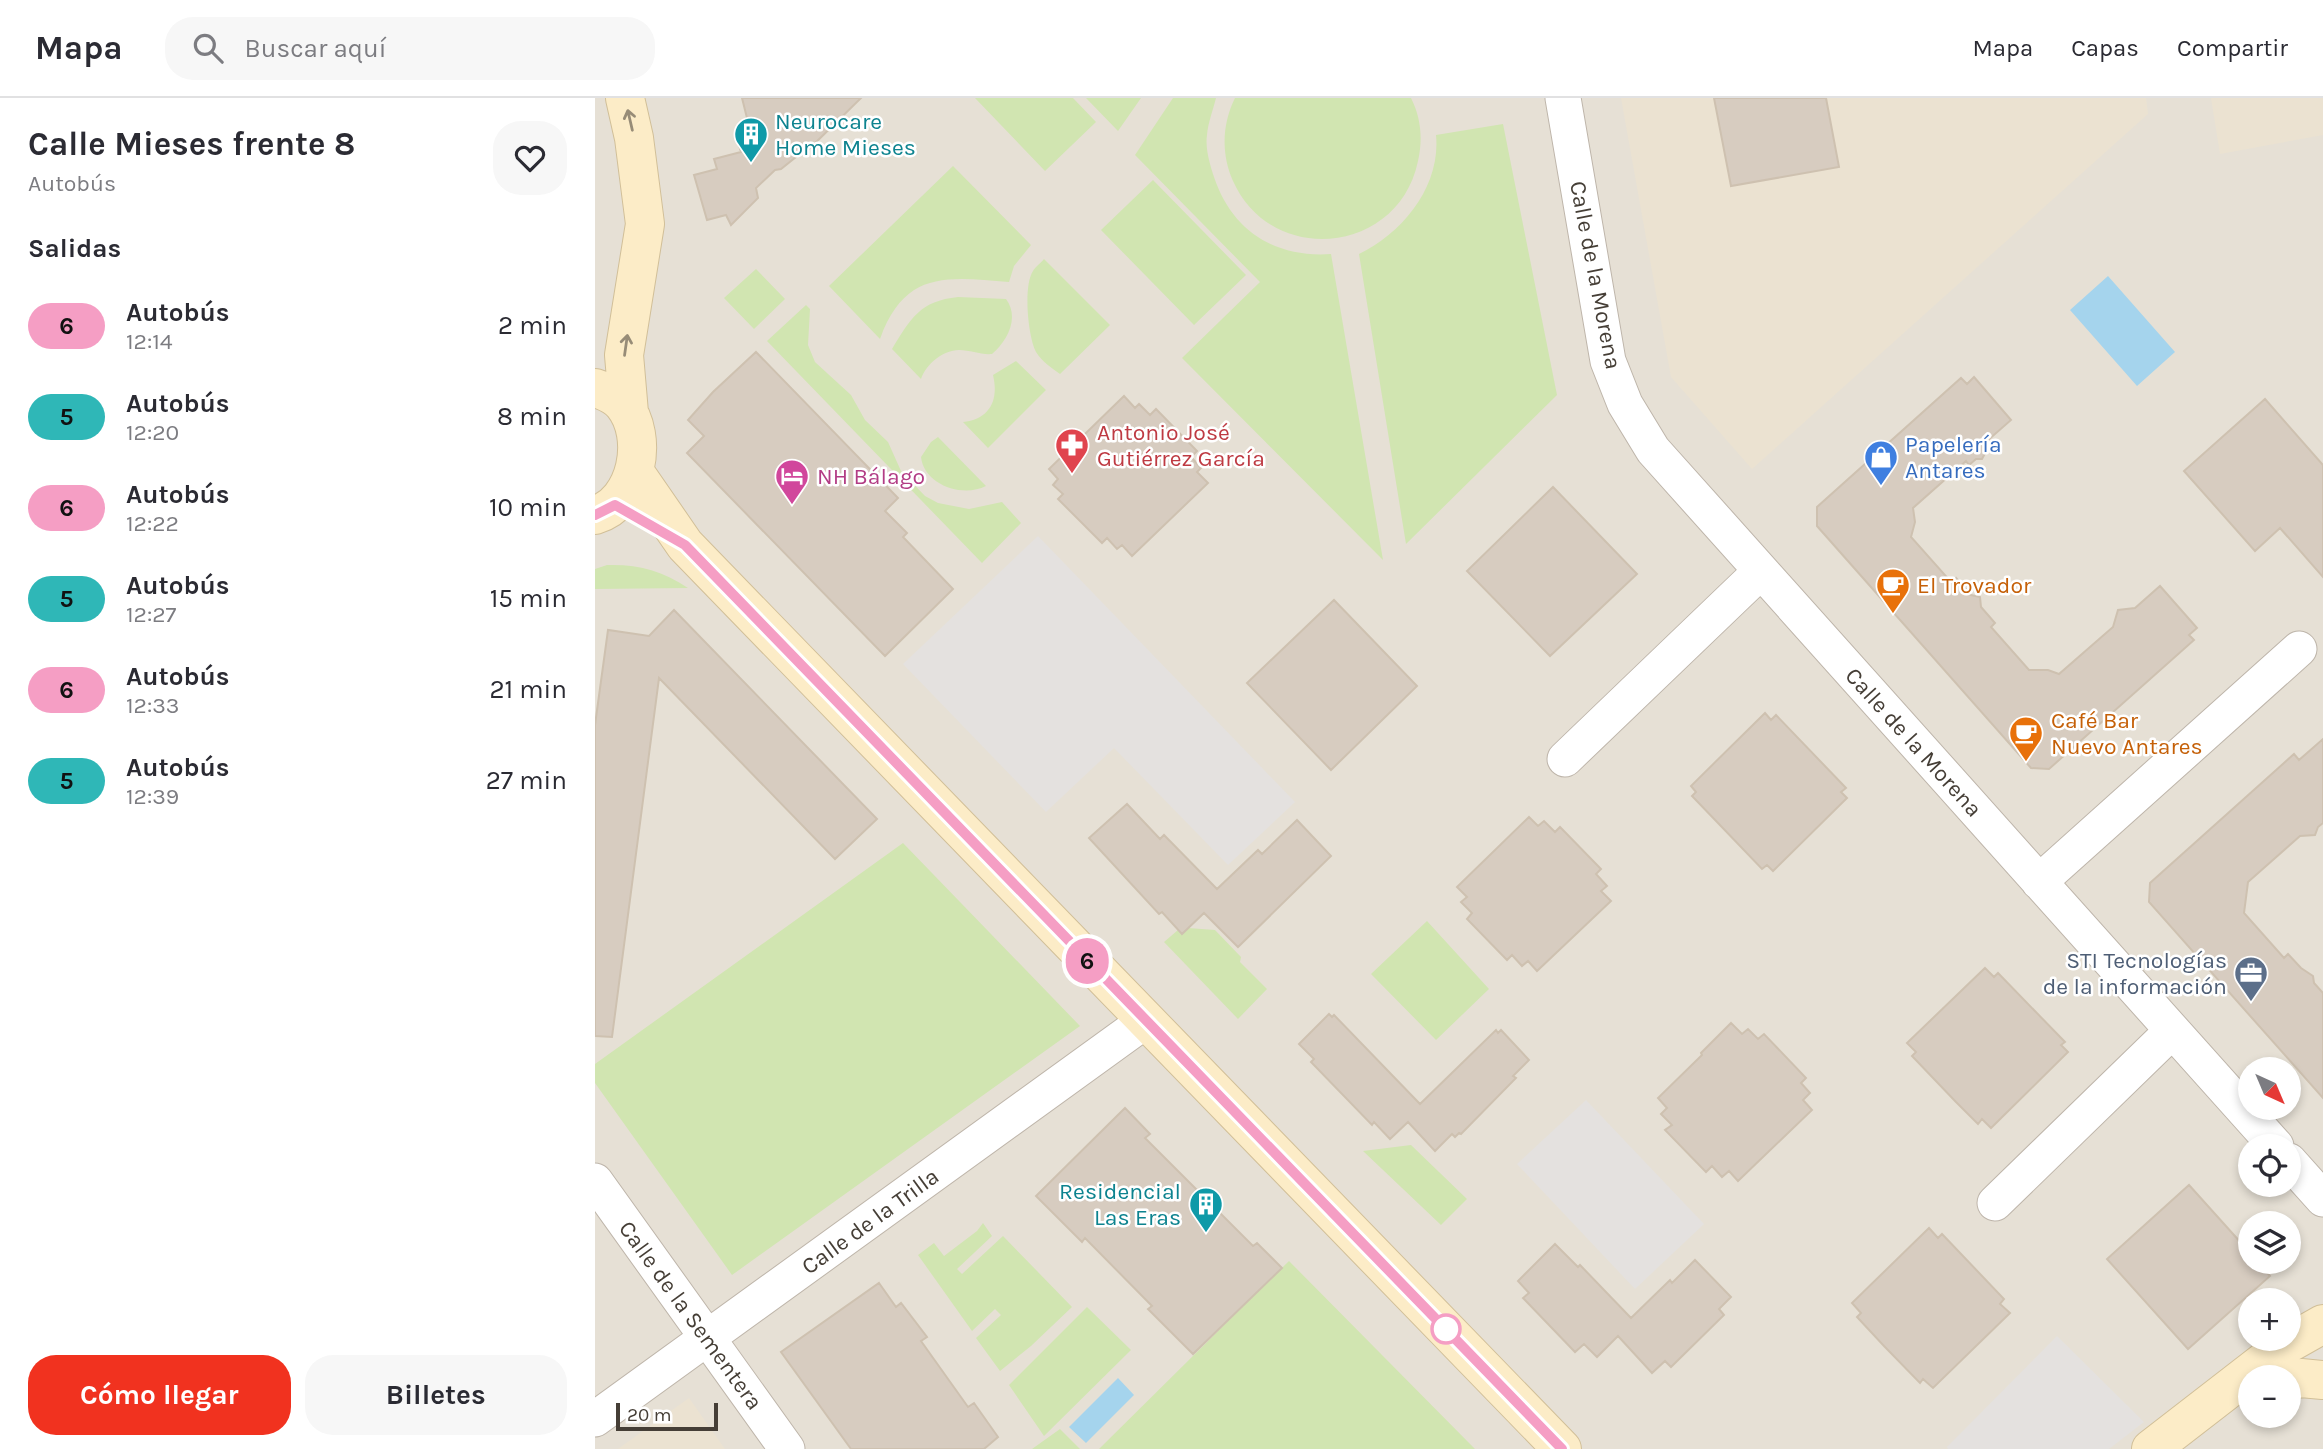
<!DOCTYPE html>
<html lang="es">
<head>
<meta charset="utf-8">
<style>
	:root { --surface:#fff; --page:#f7f7f7; --text:#2b2b33; --muted:#7c7c81; --line:#e1e1e2; --accent:#f1321f }
	body { margin:0; font-family:Karla,sans-serif; background:var(--page); color:var(--text); height:100vh; display:flex; flex-direction:column; font-size:26px; white-space:nowrap }
	* { box-sizing:border-box; margin:0 }
	p { font-size:23px; color:var(--muted) }
	.icon { flex:none; width:38px; height:38px; fill:none; stroke:currentColor; stroke-width:2; stroke-linecap:round; stroke-linejoin:round }
	.map { position:relative; flex:1; overflow:hidden }
	.panel { display:flex; flex-direction:column; background:var(--surface); width:595px }
	.panel>* { flex:none }
	.badge { padding:0 14px; border-radius:23px; font-size:24px; line-height:46px }
	.needle { width:46px; rotate:136deg }
	.tools { position:absolute; left:1643px; top:959px; display:grid; gap:14px }
	.tools a { display:grid; place-items:center; width:63px; height:63px; border-radius:50%; background:var(--surface); box-shadow:0 4px 10px #0003; font-size:35px }
	.scale { position:absolute; left:21px; bottom:18px; width:102px; box-sizing:border-box; padding-left:7px; border:4px solid #453e36; border-top:0; font-size:19px; line-height:24px; white-space:nowrap; color:#453e36; -webkit-text-stroke:5px #fff; paint-order:stroke }
	.map>.badge { position:absolute; translate:-50% -50%; box-shadow:0 0 0 4px #fff }
	h2 { padding:0 28px; font-size:26px; line-height:63px }
	.round { display:grid; place-items:center; flex:none; width:74px; height:74px; border-radius:28px; background:var(--page) }
	.overview { display:flex; align-items:center; justify-content:space-between; height:119px; padding:0 28px }
	h1 { font-size:33px; font-weight:700; line-height:52px }
	.action { display:flex; gap:14px; margin-top:auto; padding:14px 28px }
	.action a { flex:1; height:80px; border-radius:28px; background:var(--accent); color:#fff; font-size:28px; font-weight:700; line-height:80px; text-align:center }
	.action a+a { background:var(--page); color:var(--text) }
	ul { padding:0; list-style:none }
	li { display:flex; align-items:center; gap:21px; height:91px; padding:0 28px }
	li div { flex:1 }
	li b { display:block; font-size:26px }
	li em { font-style:normal }
	li .badge { min-width:77px; font-weight:700; text-align:center }
	header { display:flex; align-items:center; gap:42px; box-sizing:border-box; height:98px; padding:0 35px; background:var(--surface); border-bottom:2px solid var(--line) }
	header strong { font-size:33px }
	nav { display:flex; gap:38px; margin-inline-start:auto; font-size:24px }
	.search { width:490px; height:63px; background:var(--page); display:flex; align-items:center; gap:18px; box-sizing:border-box; padding:0 24px; border-radius:28px; color:var(--muted); font-size:26px }
	main { display:flex; flex:1; min-height:0 }
	.map>svg:first-child { display:block }
	.residential { fill:#e6e0d5; fill-rule:evenodd }
	.education { fill:#ebe2d1 }
	.green { fill:#d1e5b1 }
	.parking { fill:#e4e1df }
	.water { fill:#a5d4ed }
	.building { fill:#d7ccc0; stroke:#cec1b0; stroke-width:2 }
	.lines { fill:none; stroke-linecap:round; stroke-linejoin:round }
	.street-casing { stroke:#beb5aa; stroke-width:37 }
	.secondary-casing { stroke:#d1bf98; stroke-width:40 }
	.street { stroke:#fff; stroke-width:35 }
	.secondary { stroke:#fcecc7; stroke-width:38 }
	.oneway { stroke:#978c77 }
	.line-casing { stroke:#fff; stroke-width:16 }
	.line { stroke:#f59ec4; stroke-width:10 }
	.stop-dot { fill:#fff; stroke:#f59ec4; stroke-width:3.5 }
	.labels { text-anchor:middle; stroke-width:5; stroke-linejoin:round; paint-order:stroke }
	.culture-label { font-size:23px; fill:#0d838f; stroke:#fff; text-anchor:start }
	.street-label { font-size:23px; fill:#453e36; stroke:#fff }
	.health-label { font-size:23px; fill:#be3a42; stroke:#fff; text-anchor:start }
	.shop-label { font-size:23px; fill:#366cbe; stroke:#fff; text-anchor:start }
	.hotel-label { font-size:23px; fill:#b23c85; stroke:#fff; text-anchor:start }
	.food-label { font-size:23px; fill:#c56008; stroke:#fff; text-anchor:start }
	.service-label { font-size:23px; fill:#4e5e75; stroke:#fff; text-anchor:end }
</style>
</head>
<body>
<header>
<strong>Mapa</strong>
<div class="search"><svg class="icon" aria-label="search" viewBox="0 0 24 24"><circle cx="10" cy="10" r="6"/><path d="M15 15l6 6"/></svg>Buscar aquí</div>
<nav><a>Mapa</a><a>Capas</a><a>Compartir</a></nav>
</header>
<main>
<section class="panel">
<div class="overview"><div><h1>Calle Mieses frente 8</h1><p>Autobús</p></div><a class="round"><svg class="icon" aria-label="heart" viewBox="0 0 24 24"><path d="M12 20l-8-8c-3-5 5-10 8-4 3-6 11-1 8 4z"/></svg></a></div>
<h2>Salidas</h2>
<ul>
<li><span class="badge" style="background:#f59ec4;color:#111">6</span><div><b>Autobús</b><p>12:14</p></div><em>2 min</em></li>
<li><span class="badge" style="background:#2fb7b7;color:#111">5</span><div><b>Autobús</b><p>12:20</p></div><em>8 min</em></li>
<li><span class="badge" style="background:#f59ec4;color:#111">6</span><div><b>Autobús</b><p>12:22</p></div><em>10 min</em></li>
<li><span class="badge" style="background:#2fb7b7;color:#111">5</span><div><b>Autobús</b><p>12:27</p></div><em>15 min</em></li>
<li><span class="badge" style="background:#f59ec4;color:#111">6</span><div><b>Autobús</b><p>12:33</p></div><em>21 min</em></li>
<li><span class="badge" style="background:#2fb7b7;color:#111">5</span><div><b>Autobús</b><p>12:39</p></div><em>27 min</em></li>
</ul>
<div class="action"><a>Cómo llegar</a><a>Billetes</a></div>
</section>
<div class="map">
<svg width="1728" height="1351" viewBox="0 0 1728 1351">
	<rect width="100%" height="100%" fill="#f3eee7"/>
	<path class="residential" d="M0,0H1728V1351H0ZM1656,971H1694V1010H1656ZM1656,1048H1694V1087H1656ZM1656,1125H1694V1164H1656ZM1656,1202H1694V1241H1656ZM1656,1279H1694V1318H1656Z"/>
	<path class="education" d="M1026,0H1551L1553,16L1157,371L1076,279Z
		M1616,0H1728V37L1625,56Z
		M94,1300L130,1351H23Z"/>
	<path class="green" d="M380,0H478L501,24L450,73Z
		M491,0H546L523,33Z
		M578,0H621C618,12 613,25 612,37C610,51 615,66 619,79C637,133 680,160 736,156L788,462L587,260L665,184L540,57Z
		M640,0H816C826,20 828,41 823,63C804,156 677,170 638,83C626,56 627,26 640,0Z
		M908,26L962,297L811,446L764,156C808,135 846,88 841,37Z
		M358,68L436,147L419,168L414,184C352,179 310,172 285,241L234,188Z
		M558,82L651,177L599,227L506,132Z
		M449,161L515,227L465,276C457,270 447,264 441,254C433,239 428,188 438,173C440,169 446,165 449,161Z
		M161,171L190,201L159,231L129,200Z
		M363,199L411,201C425,220 412,243 397,256C386,257 375,252 364,252C348,252 331,266 326,281L297,251C316,220 325,203 363,199Z
		M211,207L215,211L213,247L220,264L256,297L270,322L293,344L306,373L330,398L343,405L374,411L407,404L426,425L387,465L172,243Z
		M421,263L451,292L393,350L368,324C395,321 404,302 398,277Z
		M343,339L391,388C368,400 329,387 326,359L336,344Z
		M12,467C43,466 68,473 93,490L0,491V471Z
		M308,745L485,928L137,1177L0,985V966Z
		M832,823L894,891L841,942L776,876Z
		M593,830L620,832L646,859L645,864L672,891L643,921L569,844L583,832L587,836Z
		M816,1047L872,1101L846,1127L768,1053Z
		M388,1125L397,1138L362,1171L367,1176L408,1138L477,1209L436,1248L405,1273L381,1240L406,1217L400,1211L377,1233L323,1157L339,1145L349,1158L382,1133Z
		M694,1163L880,1351H504Z
		M492,1209L536,1252L449,1338L414,1287Z
		M465,1331L485,1351H437Z"/>
	<path class="parking" d="M443,438L700,704L633,767L519,650L451,714L308,566Z
		M991,1002L1109,1126L1040,1191L922,1066Z
		M1462,1238L1549,1324L1514,1351H1353L1352,1349Z"/>
	<path class="water" d="M1513,178L1580,254L1542,288L1475,212Z
		M523,1280L539,1297L491,1345L474,1329Z"/>
	<path class="building" d="M147,0H266L212,53L206,55L186,71L180,72L161,90L163,100L136,127L131,117L112,122L99,77L122,71L119,61L146,54L143,44L157,40Z
		M1119,0H1231L1244,69L1136,88Z
		M161,254L303,400L290,413L312,435L308,439L358,491L290,558L92,355L109,338L93,322L118,294Z
		M1379,279L1416,322L1392,343L1395,346L1387,361H1381L1374,367L1371,363L1318,410L1320,424L1316,439L1356,484L1361,480L1376,497L1385,499L1386,509L1400,525L1396,529L1434,572H1453L1464,576L1518,529L1523,512L1540,510L1565,488L1602,530L1594,537L1599,542L1454,671L1436,670L1222,428V409L1366,280L1372,286Z
		M529,298L540,310L544,306L555,317L561,311L602,353L596,359L606,370L602,374L613,385L537,458L527,447L522,451L512,440L507,445L463,401L468,396L458,387L463,381L454,371Z
		M1670,301L1728,367V479L1685,430L1660,453L1589,373Z
		M958,389L1042,476L955,558L872,473Z
		M739,502L822,588L736,672L652,585Z
		M79,512L282,721L240,761L64,580L17,939L0,938V627L13,532L54,538Z
		M1170,615L1176,622L1181,617L1251,690L1246,694L1252,700L1178,773L1172,767L1167,771L1123,725L1097,698L1101,694L1096,688Z
		M1728,641V725L1723,729L1720,737L1705,738L1653,784L1649,815L1689,860L1693,856L1706,870L1718,878L1719,885L1728,895V1000L1554,804L1555,785L1699,656L1704,662Z
		M532,706L565,741L569,737L622,791L663,752L667,756L702,722L736,758L643,849L609,815L587,836L567,814L564,816L494,740Z
		M934,719L943,728L949,723L960,734L965,729L1006,771L1001,776L1012,788L1006,793L1016,803L942,873L933,863L927,868L917,857L912,862L872,821L877,815L866,804L872,799L862,789Z
		M1390,870L1399,879L1403,875L1470,944L1466,947L1473,954L1396,1030L1387,1021L1383,1026L1361,1004L1317,958L1321,954L1312,945Z
		M734,916L737,919L739,917L825,1006L901,932L903,935L906,932L934,962L918,978L921,980L866,1036L864,1035L860,1039L857,1036L840,1053L813,1024L795,1041L779,1024L777,1027L716,964L719,961L704,946Z
		M1136,925L1147,936L1153,931L1163,941L1169,936L1211,980L1206,985L1215,995L1208,1002L1217,1012L1143,1083L1134,1073L1127,1079L1117,1068L1111,1074L1070,1032L1077,1027L1066,1016L1072,1010L1063,1000L1107,957L1106,955Z
		M530,1010L555,1036L550,1040L658,1148L662,1145L687,1170L598,1256L553,1211L557,1208L490,1140L487,1144L441,1098Z
		M1594,1087L1656,1156V1164H1663L1675,1178L1593,1251L1512,1161Z
		M1334,1130L1343,1140L1347,1136L1409,1201L1405,1206L1415,1215L1338,1290L1328,1281L1325,1285L1289,1248L1262,1219L1266,1215L1257,1205Z
		M960,1146L983,1169L985,1167L1036,1220L1075,1182L1077,1185L1100,1162L1136,1199L1124,1211L1129,1217L1076,1269L1070,1263L1057,1275L1023,1238L1002,1259L989,1246L980,1254L928,1200L934,1195L923,1183Z
		M284,1185L301,1209L306,1205L332,1239L326,1243L373,1309L379,1305L403,1339L389,1351H256L186,1254Z"/>
	<g class="lines">
		<g class="street-casing">
			<path id="street" d="M968,0L1013,263L1030,306L1058,352L1681,1048
				M970,661L1166,473
				M1444,784L1704,551
				M1694,1063L1728,1101
				M0,1083L192,1351
				M1400,1105L1577,933
				M0,1321L550,923"/>
		</g>
		<g class="secondary-casing">
			<path id="secondary" d="M30,0L39,40L50,126L29,257L34,315
				M0,290C10,293 21,298 28,306C55,339 42,405 0,417
				M39,373L90,447L967,1351
				M1694,1283L1706,1280L1728,1282
				M1556,1351L1689,1248L1728,1226"/>
		</g>
		<use href="#street" class="street"/>
		<use href="#secondary" class="secondary"/>
	</g>
	<defs><path id="oneway-shaft" d="M-6 0H5M1.5-3L5.5 0L1.5 3" fill="none" stroke-width="1.6" stroke-linecap="round" stroke-linejoin="round" transform="scale(1.75)"/></defs>
	<g class="oneway">
		<use href="#oneway-shaft" transform="translate(35 22) rotate(-103)"/>
		<use href="#oneway-shaft" transform="translate(31 247) rotate(-82)"/>
	</g>
	<g class="lines">
		<g class="line-casing">
			<path id="line" d="M0,417L20,407L90,447L967,1351"/>
		</g>
		<use href="#line" class="line"/>
	</g>
	<defs>
		<g id="building-pin" transform="scale(1.75)"><path d="M0 17L-7.5 6A9.5 9.5 0 1 1 7.5 6Z" fill="#0f9aa8" stroke="#fff"/><path d="M-4-6H4V6H1V3H-1V6H-4ZM-2.5-4.3h1.7v1.8h-1.7ZM.8-4.3h1.7v1.8H.8ZM-2.5-1h1.7V.8h-1.7ZM.8-1h1.7V.8H.8Z" fill="#fff"/></g>
		<g id="pharmacy-pin" transform="scale(1.75)"><path d="M0 17L-7.5 6A9.5 9.5 0 1 1 7.5 6Z" fill="#e0444e" stroke="#fff"/><path d="M-2-6h4v4h4v4h-4v4h-4v-4h-4v-4h4Z" fill="#fff"/></g>
		<g id="shop-pin" transform="scale(1.75)"><path d="M0 17L-7.5 6A9.5 9.5 0 1 1 7.5 6Z" fill="#3f7fe0" stroke="#fff"/><path d="M-5-2.5h2.3a2.7 3.5 0 0 1 5.4 0H5L5.5 6h-11ZM-1.5-2.5h3a1.5 2.3 0 0 0-3 0Z" fill="#fff"/></g>
		<g id="hotel-pin" transform="scale(1.75)"><path d="M0 17L-7.5 6A9.5 9.5 0 1 1 7.5 6Z" fill="#d1479c" stroke="#fff"/><path d="M-6-4.5h1.5V1H6V5H4.5V3h-9V5H-6ZM-4 0a1.8 1.8 0 1 1 3.6 0ZM.5 0V-2.5h3Q6-2.5 6 0Z" fill="#fff"/></g>
		<g id="cafe-pin" transform="scale(1.75)"><path d="M0 17L-7.5 6A9.5 9.5 0 1 1 7.5 6Z" fill="#e8710a" stroke="#fff"/><path d="M-5.5-4.5H6V0H3Q3 3.5 0 3.5H-2.5Q-5.5 3.5-5.5 0ZM3-3.2v2h1.7v-2ZM-6 4.5H4V6H-6Z" fill="#fff"/></g>
		<g id="office-pin" transform="scale(1.75)"><path d="M0 17L-7.5 6A9.5 9.5 0 1 1 7.5 6Z" fill="#5c6f8a" stroke="#fff"/><path d="M-6-3h4V-5.5h4V-3h4V5H-6ZM-1-4.5V-3h2v-1.5ZM-6 0V1H6V0Z" fill="#fff"/></g>
	</defs>
	<g fill-rule="evenodd">
		<use href="#building-pin" x="156" y="36"/>
		<use href="#pharmacy-pin" x="477" y="347"/>
		<use href="#shop-pin" x="1286" y="359"/>
		<use href="#hotel-pin" x="197" y="378"/>
		<use href="#cafe-pin" x="1298" y="487"/>
		<use href="#cafe-pin" x="1431" y="635"/>
		<use href="#office-pin" x="1656" y="875"/>
		<use href="#building-pin" x="611" y="1106"/>
	</g>
	<circle class="stop-dot" cx="851" cy="1231" r="14"/>
	<g class="labels">
		<g class="culture-label">
			<text x="180" y="31">Neurocare<tspan x="180" dy="26">Home Mieses</tspan></text>
			<text x="586" y="1101" text-anchor="end">Residencial<tspan x="586" dy="26">Las Eras</tspan></text>
		</g>
		<g class="street-label">
			<text transform="translate(1001 177) rotate(79)" y="8">Calle de la Morena</text>
			<text transform="translate(1319 644) rotate(48)" y="8">Calle de la Morena</text>
			<text transform="translate(275 1123) rotate(-36)" y="8">Calle de la Trilla</text>
			<text transform="translate(96 1217) rotate(54)" y="8">Calle de la Sementera</text>
		</g>
		<g class="health-label">
			<text x="502" y="342">Antonio José<tspan x="502" dy="26">Gutiérrez García</tspan></text>
		</g>
		<g class="shop-label">
			<text x="1310" y="354">Papelería<tspan x="1310" dy="26">Antares</tspan></text>
		</g>
		<g class="hotel-label">
			<text x="222" y="386">NH Bálago</text>
		</g>
		<g class="food-label">
			<text x="1322" y="495">El Trovador</text>
			<text x="1456" y="630">Café Bar<tspan x="1456" dy="26">Nuevo Antares</tspan></text>
		</g>
		<g class="service-label">
			<text x="1632" y="870">STI Tecnologías<tspan x="1632" dy="26">de la información</tspan></text>
		</g>
	</g>
</svg>
<div class="tools">
<a><svg class="needle" viewBox="-14 -14 28 28"><path d="M0-13l5 13h-10z" fill="#e53935"/><path d="M0 13l5-13h-10z" fill="#7c7c81"/></svg></a>
<a><svg class="icon" aria-label="locate" viewBox="0 0 24 24"><circle cx="12" cy="12" r="6"/><path d="M12 2v4M12 18v4M2 12h4M18 12h4"/></svg></a>
<a><svg class="icon" aria-label="layers" viewBox="0 0 24 24"><path d="M12 4l9 5-9 5-9-5zM3 14l9 5 9-5"/></svg></a>
<a>+</a>
<a>−</a>
</div>
<div class="scale">20 m</div>
<b class="badge" style="left:492px;top:863px;background:#f59ec4;color:#111">6</b>
</div>
</main>
</body>
</html>
